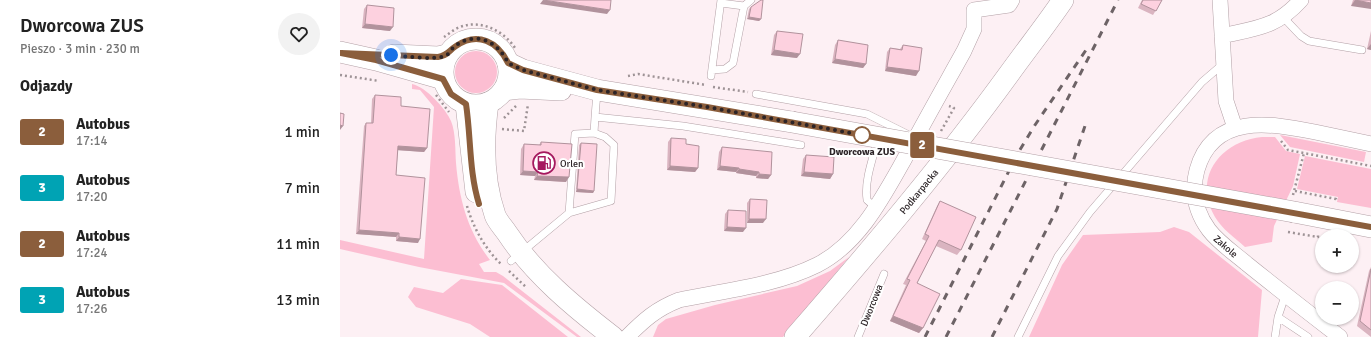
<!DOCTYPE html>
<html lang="pl">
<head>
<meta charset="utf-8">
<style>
	:root { --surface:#fff; --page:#f2f2f2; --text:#222; --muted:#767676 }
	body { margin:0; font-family:Signika,sans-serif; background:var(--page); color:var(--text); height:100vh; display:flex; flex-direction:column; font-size:15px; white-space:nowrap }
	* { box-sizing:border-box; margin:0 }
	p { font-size:13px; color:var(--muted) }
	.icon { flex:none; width:22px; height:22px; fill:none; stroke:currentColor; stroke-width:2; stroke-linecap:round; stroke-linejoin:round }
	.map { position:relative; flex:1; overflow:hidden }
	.side { display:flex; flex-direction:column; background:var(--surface); width:340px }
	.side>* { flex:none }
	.badge { padding:0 8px; border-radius:3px; font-size:14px; line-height:26px }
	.tools { position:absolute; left:975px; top:229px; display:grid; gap:8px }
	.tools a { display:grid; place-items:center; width:44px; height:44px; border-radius:50%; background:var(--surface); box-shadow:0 1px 3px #0004; font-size:20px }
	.you { position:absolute; width:20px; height:20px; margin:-10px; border:3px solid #fff; border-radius:50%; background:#1a73e8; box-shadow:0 0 0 6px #1a73e833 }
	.map>.badge { position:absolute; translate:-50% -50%; box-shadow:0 0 0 2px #fff }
	h2 { padding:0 20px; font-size:15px; line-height:36px }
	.round { display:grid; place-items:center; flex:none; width:42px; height:42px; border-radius:21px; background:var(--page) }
	.overview { display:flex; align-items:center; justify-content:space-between; height:68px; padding:0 20px }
	h1 { font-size:19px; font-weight:600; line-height:30px }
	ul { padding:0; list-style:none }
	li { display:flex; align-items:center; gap:12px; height:56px; padding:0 20px }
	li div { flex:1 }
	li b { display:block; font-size:15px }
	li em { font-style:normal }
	li .badge { min-width:44px; font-weight:700; text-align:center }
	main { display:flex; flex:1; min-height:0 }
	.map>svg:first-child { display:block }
	.green { fill:#fcbed2 }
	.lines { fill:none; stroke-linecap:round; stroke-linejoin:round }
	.lane-casing { stroke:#b3a0a6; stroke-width:8 }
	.street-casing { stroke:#b3a0a6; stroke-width:16 }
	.secondary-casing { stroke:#b3a0a6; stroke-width:22 }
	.path { stroke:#9e9396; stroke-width:2.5; stroke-dasharray:2 3; stroke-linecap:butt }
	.lane { stroke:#fff; stroke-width:7 }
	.street { stroke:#fff; stroke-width:15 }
	.secondary { stroke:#fff; stroke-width:21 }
	.rail { stroke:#6d6366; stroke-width:3; stroke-dasharray:7 7; stroke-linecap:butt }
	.secondary-bridge-casing { stroke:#b3a0a6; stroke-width:22; stroke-linecap:butt }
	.secondary-bridge { stroke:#fff; stroke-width:21 }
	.wall { fill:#dab4c0 }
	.shaded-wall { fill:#b1929c }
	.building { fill:#fdd1df; stroke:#b1929c }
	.line-casing { stroke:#fff; stroke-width:9 }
	.line { stroke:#8b5e3c; stroke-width:6 }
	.walk { stroke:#2c2427; stroke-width:4; stroke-dasharray:0 7.2 }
	.stop-dot { fill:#fff; stroke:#8b5e3c; stroke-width:2 }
	.labels { text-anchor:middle; stroke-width:4; stroke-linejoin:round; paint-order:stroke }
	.stop-label { font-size:10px; font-weight:bold; fill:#2c2427; stroke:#fff }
	.poi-label { font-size:10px; fill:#2c2427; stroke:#fff; text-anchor:start }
	.street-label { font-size:10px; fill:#2c2427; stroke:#fff }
</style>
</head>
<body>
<main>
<section class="side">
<div class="overview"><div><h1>Dworcowa ZUS</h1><p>Pieszo · 3 min · 230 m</p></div><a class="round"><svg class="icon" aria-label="heart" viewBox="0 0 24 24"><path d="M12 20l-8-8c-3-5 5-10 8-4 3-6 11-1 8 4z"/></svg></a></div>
<h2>Odjazdy</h2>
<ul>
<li><span class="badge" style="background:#8b5e3c;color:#fff">2</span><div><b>Autobus</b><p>17:14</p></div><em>1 min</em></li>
<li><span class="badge" style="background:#00a3b4;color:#fff">3</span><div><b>Autobus</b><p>17:20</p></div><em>7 min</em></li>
<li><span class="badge" style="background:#8b5e3c;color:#fff">2</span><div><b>Autobus</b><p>17:24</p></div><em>11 min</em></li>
<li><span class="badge" style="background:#00a3b4;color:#fff">3</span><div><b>Autobus</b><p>17:26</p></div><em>13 min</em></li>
</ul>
</section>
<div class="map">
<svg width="1031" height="337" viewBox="0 0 1031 337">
	<rect width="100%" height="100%" fill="#fdf0f4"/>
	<path class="green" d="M115 72a21 21 0 1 1 42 0a21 21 0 1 1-42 0Z
		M72,84C86,87 106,109 111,121C116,133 115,151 116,163C119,199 128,232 150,260L139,264L144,272H156L163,276L241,337H237L164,283L79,267L0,249V240L84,259L94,107L80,90L72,89Z
		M940,135L1026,152L1024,162L950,147Z
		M922,137H935L946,151L960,154L953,186L934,226L932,242L905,247C894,237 882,229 875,217C852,177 881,141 922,137Z
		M965,156L1031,169V208L997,202L998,197L957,189Z
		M834,227L849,232L922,290L918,337H689L722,265L743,235L820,232Z
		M509,257L443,337H313L318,325L326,319L375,305L457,286L490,271Z
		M121,279L162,285L228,337H150L130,324L76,307L68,297L74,287L103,293Z"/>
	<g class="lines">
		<g class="lane-casing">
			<path id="lane" d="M381,3L404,6
				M943,17L961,36L969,41L1022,50
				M372,70L385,69L393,63L404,6L411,0
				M371,76L381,0
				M257,92L255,117L343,126L461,145
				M416,94L527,114L569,135
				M536,208L527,200C524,181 533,158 538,139
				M229,213L271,201L274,145L265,137L254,133
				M171,261L229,213L235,134L254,133L255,117
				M945,296L938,317L968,337
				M518,337L544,274
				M678,337L718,256L750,212L862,82L883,64
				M935,337L938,317"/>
		</g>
		<g class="street-casing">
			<path id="street" d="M880,0L886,101L895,128
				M882,36C916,28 936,28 961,0
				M287,337C304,320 316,309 339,300C384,291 437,285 477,265C519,244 543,197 565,158C584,122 604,87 624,51L634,29V10L669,5L672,0
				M1000,337C969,313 938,289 907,264C894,253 879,243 869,230C855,211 851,192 857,170C873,113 930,123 975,132C993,136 1012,140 1031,144"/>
		</g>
		<g class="secondary-casing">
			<g id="secondary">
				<circle cx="136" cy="72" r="33"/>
				<path d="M0,52L36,60L103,79"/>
				<path d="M54,55L98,57L107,55"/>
				<path d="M168,63L183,70L257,90L452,122"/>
				<path d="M164,90L180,88L221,90"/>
				<path d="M148,103C143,139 143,180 155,215C157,221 163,227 167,233C194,274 234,307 273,337"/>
				<path d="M126,104L136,192"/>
				<path d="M954,212L1031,227"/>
				<path id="s1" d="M455,337C529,252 603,165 669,74C687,49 706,25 723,0"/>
			</g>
		</g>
		<path class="path" d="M104,37C109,34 114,29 120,27C141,19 164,31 175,48
			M0,75L39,81
			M288,76L298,74L366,85
			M373,87L408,92
			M96,95L109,112
			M164,118L176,106
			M162,129L184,131L188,104
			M601,131L614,108L609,106
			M941,141L948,150L1031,166
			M955,191L996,199L995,202
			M953,195L964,153
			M127,206C133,227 145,249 161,264
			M948,232L978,237V234
			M169,271L187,288"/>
		<use href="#lane" class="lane"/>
		<use href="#street" class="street"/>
		<use href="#secondary" class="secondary"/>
		<path class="rail" d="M585,337L678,153L695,125L746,50
			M606,337L778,0
			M652,337L717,209L747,120"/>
		<g class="secondary-bridge-casing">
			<path id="secondary-bridge" d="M452,122L954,212"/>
		</g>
		<use href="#secondary-bridge" class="secondary-bridge"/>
	</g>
	<path class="wall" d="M802,0H822L813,15L798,8Z
		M1013,0H1031L1011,6Z
		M27,5L50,31L22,28L24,9Z
		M411,7L421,19L419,21L407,19L409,9Z
		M437,31L457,58L431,55L434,35Z
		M1031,31V50L1027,49Z
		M498,40L526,64L523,68L492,63L495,45Z
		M563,45L576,76L545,71L547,52L550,48L560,49Z
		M35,95L61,106L87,148L84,152L58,150L56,175L78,243L56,241V237L16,234L24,126L26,123H31L32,99Z
		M331,138L346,144L358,168L355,172L327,170L328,142Z
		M201,142L226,182L194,180L195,176L180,175L181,149L184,144L199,145Z
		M241,143L254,191L253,193L236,192L239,145Z
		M382,147L431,175L428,179L416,178V176L396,173V172L377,170L379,152Z
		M466,155L493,174L490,179L461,176L463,159Z
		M410,199L423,223H407V203Z
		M600,201L621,250L617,255L596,246L577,283L583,328L579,333L550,321L566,285L563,284L586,241L582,239L597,206Z
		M388,210L403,232L384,231L385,214Z
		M1031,267V337L1017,326L1029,271Z"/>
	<path class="shaded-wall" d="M203,0L270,10L267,14L200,4Z
		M1015,0L1031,3V9L1011,6Z
		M409,17L421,19L419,21L407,19Z
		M25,24L53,27L50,31L22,28Z
		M1031,44V50L1027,49Z
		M434,50L460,54L457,58L431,55Z
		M495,59L526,64L523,68L492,63Z
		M547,67L579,71L576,76L545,71Z
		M0,125L3,126L0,130Z
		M58,146L87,148L84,152L55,150Z
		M330,166L358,168L355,172L327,170Z
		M380,166L399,168L396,172L377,170Z
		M399,169L419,172L416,176L396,173Z
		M183,171L198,172L195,176L180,175Z
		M464,172L493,174L490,179L461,176Z
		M419,174L431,175L428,179L416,178Z
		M197,176L229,177L226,182L194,180Z
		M237,189L254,191L253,193L236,192Z
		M409,219H426L423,223H407Z
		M387,227L406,228L403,232L384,231Z
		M19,230L59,233L56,237L16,234Z
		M59,237L80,239L78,243L56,241Z
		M553,316L583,328L579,333L550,321Z"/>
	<path class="building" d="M203,0H271L270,10Z
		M421,0H423L421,19L409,17L411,7Z
		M803,0H822L816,11L801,4Z
		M1015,0H1031V3Z
		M27,5L54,8L53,27L25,24Z
		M437,31L463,34L460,54L434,50Z
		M498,40L528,45L526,64L495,59Z
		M563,45L582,48L579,71L547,67L550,48L562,50Z
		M35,95L61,97V106L90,109L87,148L58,146L56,175L85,178L80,239L59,237V233L19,230L26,123H33Z
		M0,113L4,114L3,126L0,125Z
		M331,138L346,139V144L359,146L358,168L330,166Z
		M201,142L232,144L229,177L197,176L198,172L183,171L184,144L201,145Z
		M241,143L257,144L254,191L237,189Z
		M382,147L432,152L431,175L419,174V172L399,169V168L380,166Z
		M466,155L494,157L493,174L464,172Z
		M410,199L427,200L426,219H409Z
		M600,201L636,217L621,250L599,240L577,283L600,294L583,328L553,316L570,280L567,279L589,236L585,234Z
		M388,210L406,211V228L387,227Z
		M1031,269V330L1020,321Z"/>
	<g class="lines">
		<g class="line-casing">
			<path id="line" d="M139,204C129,172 131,137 126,104L111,94L103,79L36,60L1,53L98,57C109,55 108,51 116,46C138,31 158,42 168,63L183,70L257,90L367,107L1031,227"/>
		</g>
		<use href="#line" class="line"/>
		<path class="walk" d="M51,55C64,56 96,61 107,55C110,53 112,48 115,46C137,30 158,42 168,63L183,70L257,90L367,107L522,135"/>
	</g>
	<defs>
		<g id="fuel-ring" transform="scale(1.15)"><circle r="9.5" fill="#fff" stroke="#a51a5f" stroke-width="1.5"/><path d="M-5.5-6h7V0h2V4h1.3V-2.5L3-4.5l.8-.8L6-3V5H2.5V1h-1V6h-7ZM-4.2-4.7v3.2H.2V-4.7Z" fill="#a51a5f"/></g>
	</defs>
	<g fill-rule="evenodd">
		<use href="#fuel-ring" x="204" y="163"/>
	</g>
	<circle class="stop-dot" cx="522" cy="135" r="8"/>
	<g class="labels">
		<g class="stop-label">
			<text x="522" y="155">Dworcowa ZUS</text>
		</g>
		<g class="poi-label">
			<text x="220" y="167">Orlen</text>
		</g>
		<g class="street-label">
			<text dy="4" stroke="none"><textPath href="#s1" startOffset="191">Podkarpacka</textPath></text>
			<text transform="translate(886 246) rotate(41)" y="4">Zakole</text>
			<text transform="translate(531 305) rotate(-68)" y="4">Dworcowa</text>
		</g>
	</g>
</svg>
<div class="tools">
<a>+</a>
<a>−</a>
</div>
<div class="you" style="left:51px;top:55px"></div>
<b class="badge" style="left:582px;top:145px;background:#8b5e3c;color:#fff">2</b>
</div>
</main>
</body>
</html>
